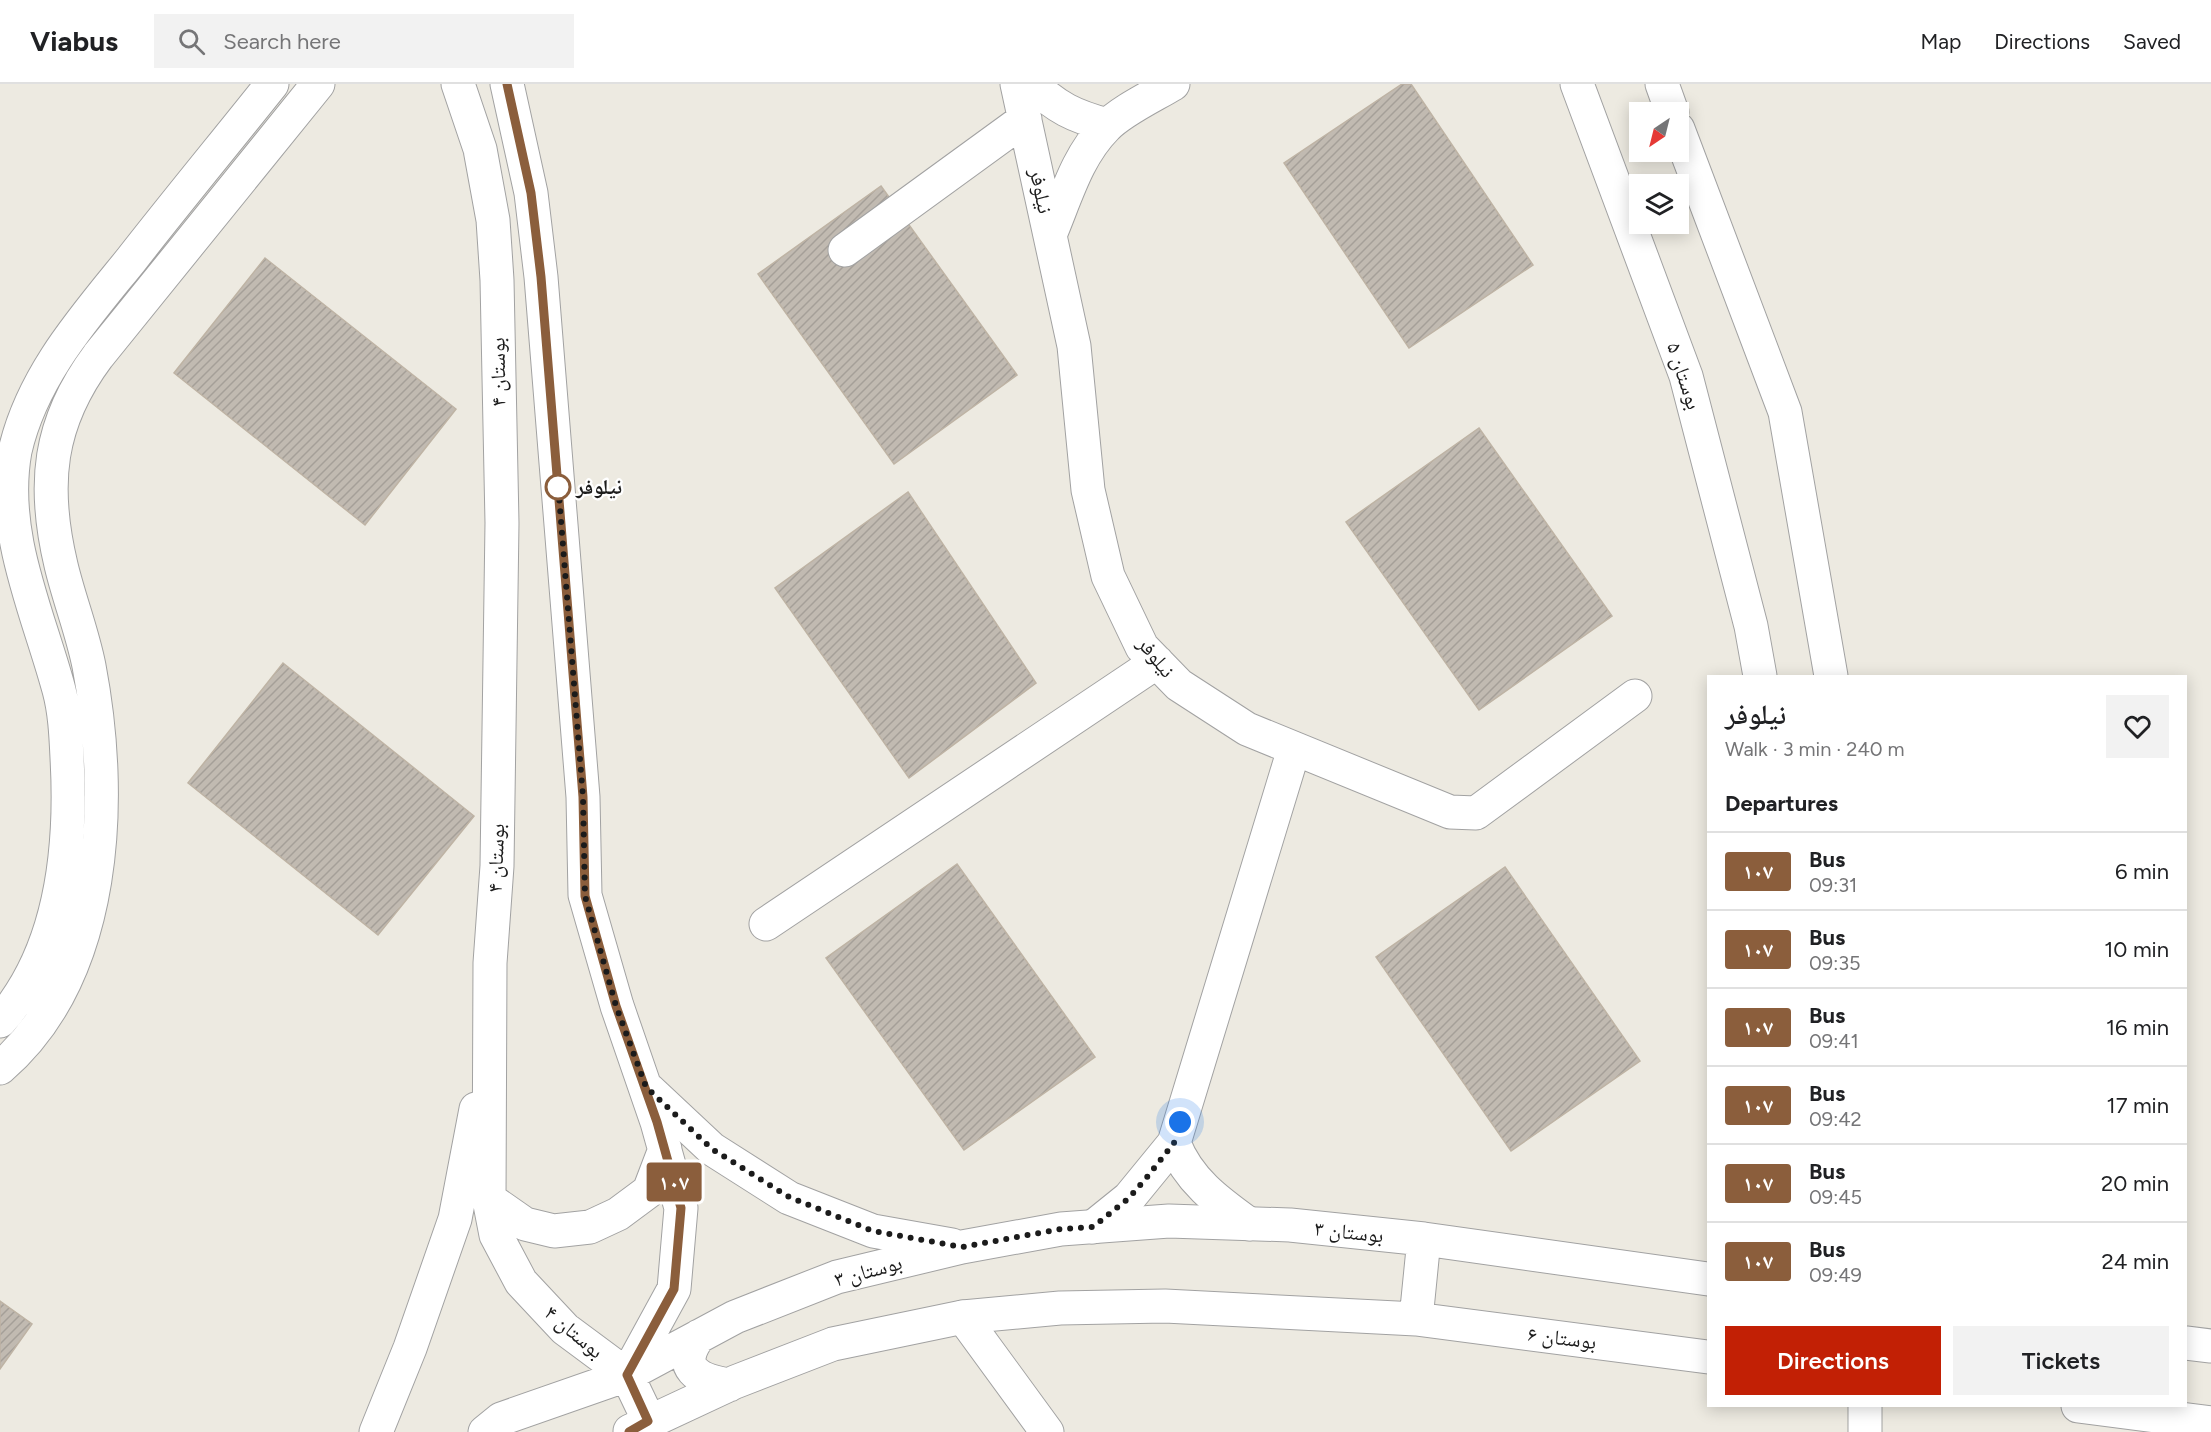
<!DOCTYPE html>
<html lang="en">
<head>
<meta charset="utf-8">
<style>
	:root { --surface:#fff; --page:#f2f2f2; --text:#202124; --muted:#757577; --line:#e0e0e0; --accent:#c22005 }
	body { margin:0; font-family:Figtree,"Noto Naskh Arabic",sans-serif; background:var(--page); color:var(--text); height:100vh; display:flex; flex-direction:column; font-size:22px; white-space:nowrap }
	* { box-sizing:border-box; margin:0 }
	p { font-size:20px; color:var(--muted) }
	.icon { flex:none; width:33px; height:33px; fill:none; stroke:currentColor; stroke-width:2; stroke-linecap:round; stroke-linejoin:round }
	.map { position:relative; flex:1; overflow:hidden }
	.sheet { position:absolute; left:1707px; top:591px; width:480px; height:732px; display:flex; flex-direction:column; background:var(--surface); border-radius:0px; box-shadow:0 3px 15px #0003 }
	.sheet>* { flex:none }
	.badge { padding:0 12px; border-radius:4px; font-size:21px; line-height:39px }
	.needle { width:39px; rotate:215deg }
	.tools { position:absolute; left:1629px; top:18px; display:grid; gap:12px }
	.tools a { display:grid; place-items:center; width:60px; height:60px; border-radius:0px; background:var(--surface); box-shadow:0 3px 15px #0003; font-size:30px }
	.you { position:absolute; width:30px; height:30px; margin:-15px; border:4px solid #fff; border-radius:50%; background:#1a73e8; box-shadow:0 0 0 9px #1a73e833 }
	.map>.badge { position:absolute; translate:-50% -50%; box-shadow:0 0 0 3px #fff }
	h2 { padding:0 18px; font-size:22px; line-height:54px }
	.round { display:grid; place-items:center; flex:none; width:63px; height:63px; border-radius:0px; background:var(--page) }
	.summary { display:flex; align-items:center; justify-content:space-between; height:102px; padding:0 18px }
	h1 { font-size:28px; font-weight:600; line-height:45px }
	.button { display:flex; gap:12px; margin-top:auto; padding:12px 18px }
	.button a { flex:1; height:69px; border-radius:0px; background:var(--accent); color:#fff; font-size:24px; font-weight:600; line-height:69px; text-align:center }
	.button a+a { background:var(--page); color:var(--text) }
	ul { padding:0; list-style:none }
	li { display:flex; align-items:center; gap:18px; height:78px; padding:0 18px; border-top:2px solid var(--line) }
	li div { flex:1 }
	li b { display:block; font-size:22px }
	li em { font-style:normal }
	li .badge { min-width:66px; font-weight:700; text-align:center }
	header { display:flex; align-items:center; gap:36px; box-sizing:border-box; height:84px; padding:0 30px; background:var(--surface); border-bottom:2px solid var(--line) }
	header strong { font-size:28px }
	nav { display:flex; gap:33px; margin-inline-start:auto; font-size:21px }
	.search { width:420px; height:54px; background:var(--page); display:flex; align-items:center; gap:15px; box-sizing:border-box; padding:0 21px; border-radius:0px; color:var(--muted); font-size:22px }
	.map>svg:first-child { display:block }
	.building { fill:url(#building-hatch); stroke:#beb3a4; stroke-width:1.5 }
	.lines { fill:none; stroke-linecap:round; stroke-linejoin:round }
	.minor-casing { stroke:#a2a2a2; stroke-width:35 }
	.tertiary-casing { stroke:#a2a2a2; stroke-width:35 }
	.minor { stroke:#fff; stroke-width:33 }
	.tertiary { stroke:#fff; stroke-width:33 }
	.line-casing { stroke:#fff; stroke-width:14 }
	.line { stroke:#8b5e3c; stroke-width:9 }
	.walk { stroke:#1b1b1b; stroke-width:6; stroke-dasharray:0 10.8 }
	.stop-dot { fill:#fff; stroke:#8b5e3c; stroke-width:3 }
	.labels { text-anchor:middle; stroke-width:4.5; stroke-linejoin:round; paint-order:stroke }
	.street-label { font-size:21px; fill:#1b1b1b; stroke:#fff }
	.stop-label { font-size:21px; font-weight:bold; fill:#1b1b1b; stroke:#fff; text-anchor:start }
</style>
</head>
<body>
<header>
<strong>Viabus</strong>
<div class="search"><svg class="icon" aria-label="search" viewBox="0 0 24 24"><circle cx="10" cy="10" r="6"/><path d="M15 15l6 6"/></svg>Search here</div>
<nav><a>Map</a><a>Directions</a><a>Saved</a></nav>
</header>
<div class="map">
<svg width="2211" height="1348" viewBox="0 0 2211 1348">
	<defs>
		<pattern id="building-hatch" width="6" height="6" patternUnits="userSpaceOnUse" patternTransform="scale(1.5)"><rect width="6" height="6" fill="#c1bab1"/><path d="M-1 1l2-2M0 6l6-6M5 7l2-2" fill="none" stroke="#a59f98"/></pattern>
	</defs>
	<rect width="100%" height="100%" fill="#edeae1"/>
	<path class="building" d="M1402,0H1411L1533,181L1409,264L1284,79Z
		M881,102L1017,291L894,380L758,190Z
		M265,174L456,325L365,441L174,289Z
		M1479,344L1612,532L1479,626L1346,438Z
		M908,408L1036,599L909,694L775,504Z
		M283,579L474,732L378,851L188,699Z
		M957,780L1095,973L964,1066L826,874Z
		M1505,783L1640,977L1511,1067L1376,873Z
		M0,1217L32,1240L0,1285Z"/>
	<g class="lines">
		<g class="minor-casing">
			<path id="minor" d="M1017,0L1074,262L1088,406L1108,492L1142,563L1179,601L1247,645L1450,728L1476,729L1635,612
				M1032,0C1057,24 1074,32 1107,41
				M1577,0L1686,292L1751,542L1760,592
				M1662,0L1672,28
				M1678,45L1785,328L1831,592
				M1050,151C1066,113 1077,72 1106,43C1121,27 1153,12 1173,0
				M845,166L1025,35
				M766,840L1157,578
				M0,937C62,867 72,763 67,674C66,652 65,628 59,606C38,528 0,450 15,367C32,292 84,234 131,176C177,117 225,59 272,0
				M0,984C109,890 114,713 89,582C82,547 69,515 61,481C42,401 48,339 98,272L318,0
				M1174,1059C1188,1096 1217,1117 1249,1140
				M1093,1143L1129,1114L1174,1059L1294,665
				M963,1233L1047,1348
				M1865,1322V1348"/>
		</g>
		<g class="tertiary-casing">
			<path id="tertiary" d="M458,0L480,65L493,136L497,196L502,439L497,782L490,879L489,1115L496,1151L521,1198L565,1245L627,1291L649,1337
				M507,0L531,109L541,193L583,713L585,811L617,922L657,1038L681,1124L674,1205L627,1291
				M649,1006L712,1065L789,1114L873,1147L952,1161
				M489,1115L525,1140L554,1147L590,1143L618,1130L649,1107L665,1065
				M1416,1235L1424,1155
				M699,1252C675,1284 698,1296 729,1301
				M2186,1259L2211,1262
				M2078,1322L2211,1339
				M630,1347L735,1298L833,1260L963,1233L1060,1224L1165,1222L1416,1235L1708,1273
				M376,1348L410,1264L455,1135L476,1025
				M485,1348L501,1335L627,1291L735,1233L837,1193L962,1163L1061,1145L1169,1137L1290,1141L1424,1155L1708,1195"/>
		</g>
		<use href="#minor" class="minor"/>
		<use href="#tertiary" class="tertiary"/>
	</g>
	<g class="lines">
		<g class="line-casing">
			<path id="line" d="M507,0L531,109L541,193L583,713L585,812L616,922L657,1038L681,1124L674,1205L627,1291L648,1337L629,1348"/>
		</g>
		<use href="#line" class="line"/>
		<path class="walk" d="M558,403V399L583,713L585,812L616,922L646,1003L712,1065L789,1113L873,1147L962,1163L1061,1145L1093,1143L1129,1114L1147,1093L1174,1059L1180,1038"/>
	</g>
	<circle class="stop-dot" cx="558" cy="403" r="12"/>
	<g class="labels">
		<g class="street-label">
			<text transform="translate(1041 107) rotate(78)" y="7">نیلوفر</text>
			<text transform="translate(498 288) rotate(-91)" y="7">بوستان ۴</text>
			<text transform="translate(1684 292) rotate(72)" y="7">بوستان ۵</text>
			<text transform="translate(1156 573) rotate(51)" y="7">نیلوفر</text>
			<text transform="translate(496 774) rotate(-88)" y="7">بوستان ۴</text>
			<text transform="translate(1349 1148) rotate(6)" y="7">بوستان ۳</text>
			<text transform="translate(868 1187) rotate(-15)" y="7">بوستان ۳</text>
			<text transform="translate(574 1248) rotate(40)" y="7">بوستان ۴</text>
			<text transform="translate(1562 1254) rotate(7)" y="7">بوستان ۶</text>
		</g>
		<g class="stop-label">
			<text x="576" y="410">نیلوفر</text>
		</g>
	</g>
</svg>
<div class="tools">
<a><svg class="needle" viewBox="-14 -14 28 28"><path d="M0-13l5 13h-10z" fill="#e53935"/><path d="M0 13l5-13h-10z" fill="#757577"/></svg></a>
<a><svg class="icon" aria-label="layers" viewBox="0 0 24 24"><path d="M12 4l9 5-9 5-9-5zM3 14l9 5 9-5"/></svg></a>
</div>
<div class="you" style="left:1180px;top:1038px"></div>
<b class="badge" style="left:674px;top:1098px;background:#8b5e3c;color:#fff">۱۰۷</b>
<section class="sheet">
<div class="summary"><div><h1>نیلوفر</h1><p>Walk · 3 min · 240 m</p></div><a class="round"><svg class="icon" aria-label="heart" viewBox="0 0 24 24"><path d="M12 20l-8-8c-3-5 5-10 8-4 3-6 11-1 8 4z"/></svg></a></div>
<h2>Departures</h2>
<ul>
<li><span class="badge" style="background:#8b5e3c;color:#fff">۱۰۷</span><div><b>Bus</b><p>09:31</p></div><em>6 min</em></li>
<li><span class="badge" style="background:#8b5e3c;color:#fff">۱۰۷</span><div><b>Bus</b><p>09:35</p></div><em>10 min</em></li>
<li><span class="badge" style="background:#8b5e3c;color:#fff">۱۰۷</span><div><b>Bus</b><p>09:41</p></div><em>16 min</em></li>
<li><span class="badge" style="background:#8b5e3c;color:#fff">۱۰۷</span><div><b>Bus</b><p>09:42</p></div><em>17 min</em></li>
<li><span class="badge" style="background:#8b5e3c;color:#fff">۱۰۷</span><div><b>Bus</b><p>09:45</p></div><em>20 min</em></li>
<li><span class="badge" style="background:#8b5e3c;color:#fff">۱۰۷</span><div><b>Bus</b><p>09:49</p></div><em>24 min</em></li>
</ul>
<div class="button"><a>Directions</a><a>Tickets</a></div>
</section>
</div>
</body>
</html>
